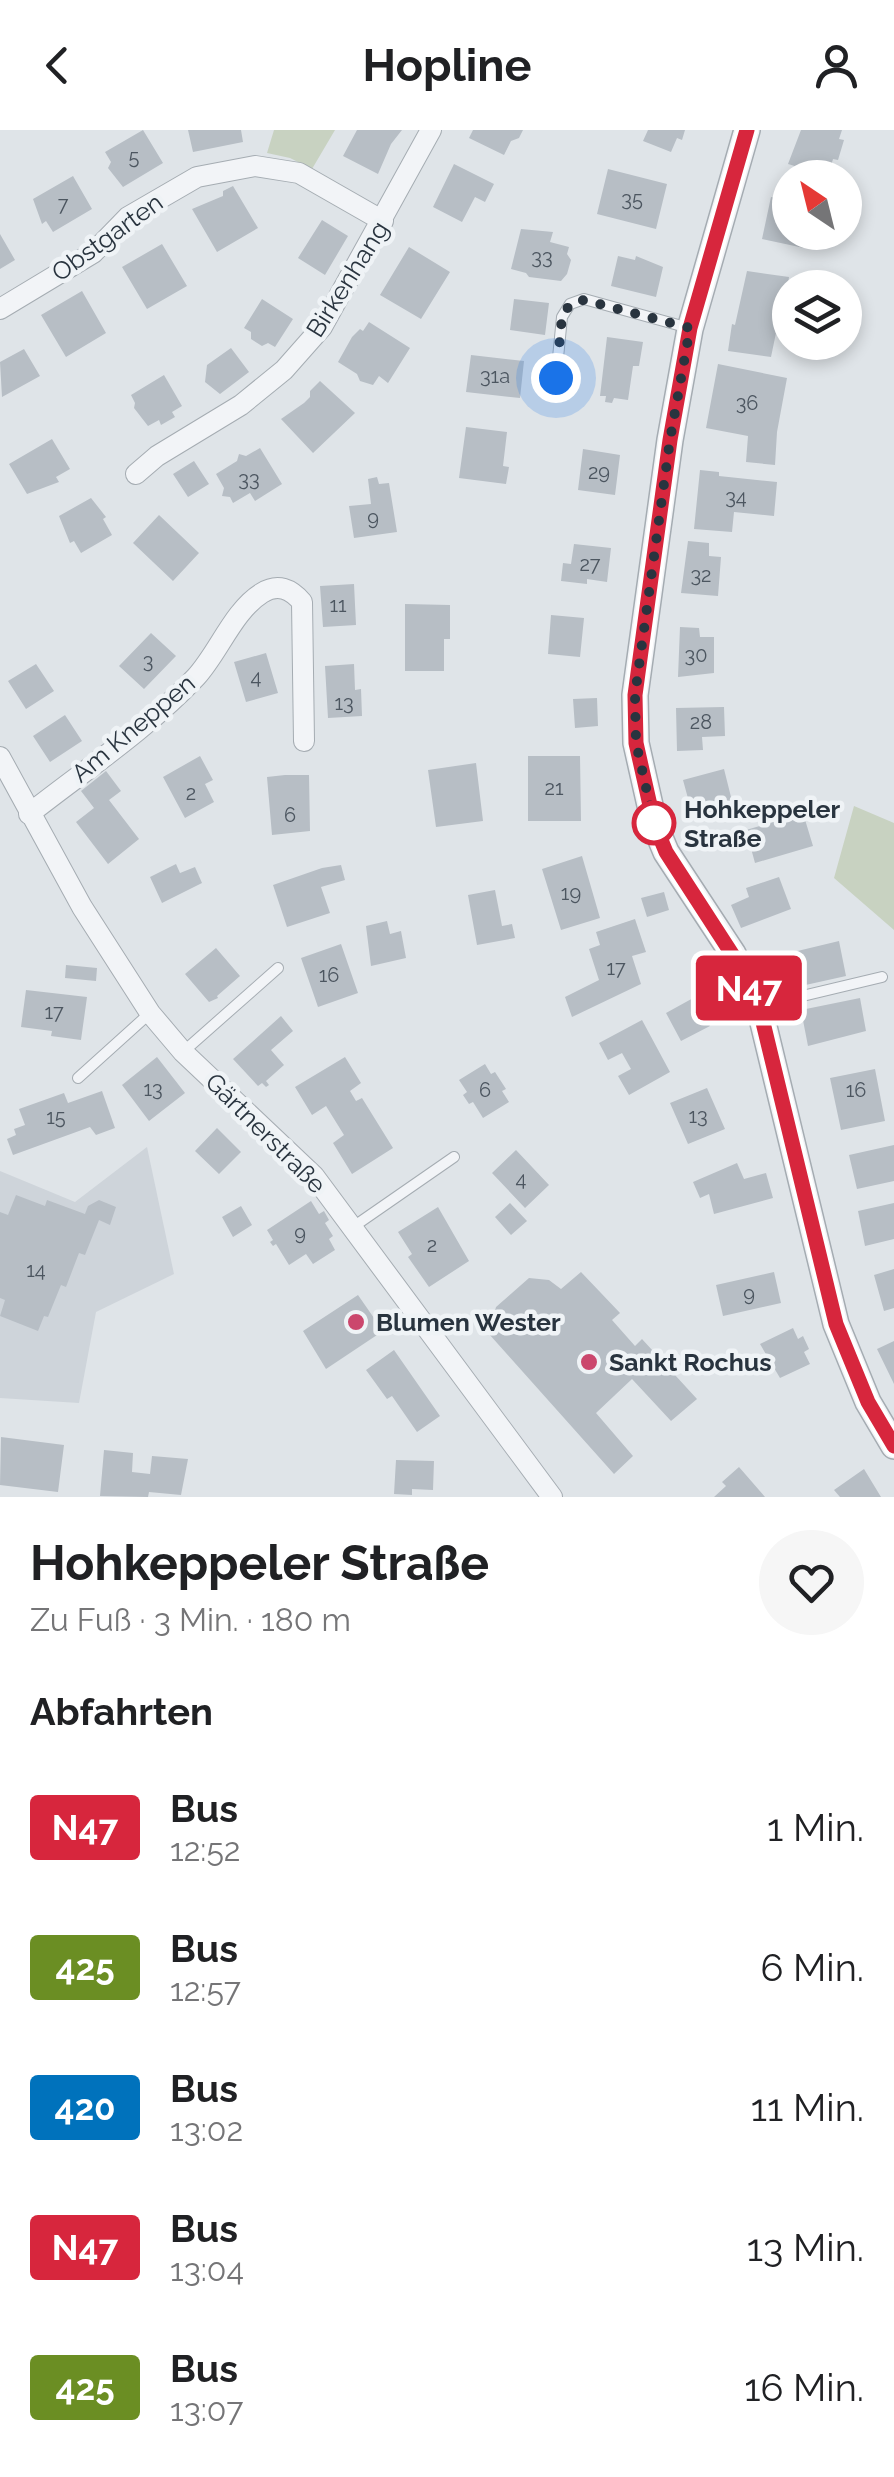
<!DOCTYPE html>
<html lang="de">
<head>
<meta charset="utf-8">
<style>
	:root { --surface:#fff; --page:#f6f6f6; --text:#202124; --muted:#757577 }
	body { margin:0; font-family:Raleway,sans-serif; background:var(--page); color:var(--text); height:100vh; display:flex; flex-direction:column; font-size:38px; white-space:nowrap }
	* { box-sizing:border-box; margin:0 }
	p { font-size:32px; color:var(--muted) }
	.icon { flex:none; width:55px; height:55px; fill:none; stroke:currentColor; stroke-width:2; stroke-linecap:round; stroke-linejoin:round }
	.map { position:relative; height:1367px; overflow:hidden }
	.drawer { display:flex; flex-direction:column; background:var(--surface); flex:1 }
	.drawer>* { flex:none }
	.badge { padding:0 20px; border-radius:8px; font-size:35px; line-height:65px }
	.needle { width:65px; rotate:325deg }
	.tools { position:absolute; left:772px; top:30px; display:grid; gap:20px }
	.tools a { display:grid; place-items:center; width:90px; height:90px; border-radius:50%; background:var(--surface); box-shadow:0 5px 15px #0003; font-size:50px }
	.you { position:absolute; width:50px; height:50px; margin:-25px; border:8px solid #fff; border-radius:50%; background:#1a73e8; box-shadow:0 0 0 15px #1a73e833 }
	.map>.badge { position:absolute; translate:-50% -50%; box-shadow:0 0 0 5px #fff }
	h2 { padding:0 30px; font-size:38px; line-height:90px }
	.round { display:grid; place-items:center; flex:none; width:105px; height:105px; border-radius:52px; background:var(--page) }
	.headline { display:flex; align-items:center; justify-content:space-between; height:170px; padding:0 30px }
	h1 { font-size:48px; font-weight:700; line-height:75px }
	ul { padding:0; list-style:none }
	li { display:flex; align-items:center; gap:30px; height:140px; padding:0 30px }
	li div { flex:1 }
	li b { display:block; font-size:38px }
	li em { font-style:normal }
	li .badge { min-width:110px; font-weight:700; text-align:center }
	header { display:flex; justify-content:space-between; align-items:center; height:130px; padding:0 30px; background:var(--surface); font-size:45px; font-weight:700 }
	.map>svg:first-child { display:block }
	.built { fill:#ced4da }
	.green { fill:#c8d2c1 }
	.building { fill:#b7bec5 }
	.lines { fill:none; stroke-linecap:round; stroke-linejoin:round }
	.service-casing { stroke:#a5acb2; stroke-width:12 }
	.minor-casing { stroke:#a5acb2; stroke-width:22 }
	.tertiary-casing { stroke:#a5acb2; stroke-width:28 }
	.service { stroke:#f2f4f7; stroke-width:10 }
	.minor { stroke:#f2f4f7; stroke-width:20 }
	.tertiary { stroke:#f2f4f7; stroke-width:25 }
	.line-casing { stroke:#fff; stroke-width:22 }
	.line { stroke:#d7263d; stroke-width:15 }
	.walk { stroke:#29343f; stroke-width:10; stroke-dasharray:0 18 }
	.stop-dot { fill:#fff; stroke:#d7263d; stroke-width:5 }
	.poi-dot { fill:#cb476d; stroke:#eff3f6; stroke-width:4 }
	.labels { text-anchor:middle; stroke-width:9; stroke-linejoin:round; paint-order:stroke }
	.number-label { font-size:20px; fill:#4c5660 }
	.street-label { font-size:25px; fill:#29343f; stroke:#eff3f6 }
	.stop-label { font-size:25px; font-weight:bold; fill:#29343f; stroke:#eff3f6; text-anchor:start }
	.poi-label { font-size:25px; font-weight:bold; fill:#29343f; stroke:#eff3f6; text-anchor:start }
</style>
</head>
<body>
<header><svg class="icon" aria-label="back" viewBox="0 0 24 24"><path d="M15 5l-7 7 7 7"/></svg>Hopline<svg class="icon" aria-label="person" viewBox="0 0 24 24"><circle cx="12" cy="8" r="4"/><path d="M4 21q1-7 8-7t8 7"/></svg></header>
<div class="map">
<svg width="894" height="1367" viewBox="0 0 894 1367">
	<rect width="100%" height="100%" fill="#dfe4e8"/>
	<path class="built" d="M147,1017L174,1144L96,1182L79,1273L0,1268V1041L75,1072Z"/>
	<path class="green" d="M274,0H335L312,39L290,28L267,23Z
		M854,676L894,693V800L834,748Z"/>
	<path class="building" d="M143,0L163,33L123,57L108,38L111,32L105,22Z
		M188,0H241L243,12L193,22Z
		M357,0H402L391,14L378,44L343,26Z
		M473,0H523L519,8L511,11L504,25L469,8Z
		M648,0H685L682,10L677,8L671,22L643,11Z
		M801,0H842L839,9L844,10L838,30L833,29L828,46L788,34Z
		M454,34L494,54L485,72L475,67L462,92L433,77Z
		M608,39L667,54L656,99L597,84Z
		M73,46L92,79L53,102L46,91L42,94L33,69Z
		M233,56L258,98L217,122L192,79L223,66V61Z
		M771,67L790,71V102H808L804,118L762,109Z
		M322,90L348,106L325,145L298,128Z
		M521,99L553,102L550,112L569,117L567,124L571,130L567,144L561,151L529,147L526,143L511,139Z
		M0,104L15,130L0,139Z
		M162,114L187,156L147,179L122,137Z
		M409,117L450,142L421,189L380,165Z
		M618,126L635,130L636,126L663,137L656,167L611,156Z
		M747,141L789,147L785,174H782L771,227L728,221L732,194L735,195Z
		M82,161L106,203L66,227L41,185Z
		M262,169L293,189L275,217L268,213L262,216L251,209V202L244,198Z
		M514,169L549,173L545,205L510,200Z
		M369,192L410,218L388,253L379,246L373,255L360,251L357,244L338,232L352,207L360,199L363,201Z
		M607,207L643,212L639,236H633L628,270L614,268L612,273L605,272L606,266H600Z
		M231,218L249,242L220,264L205,252L207,235Z
		M24,219L40,246L2,267L0,232Z
		M471,225L524,231L520,268L466,262Z
		M718,234L787,248L777,302L775,335L746,332L748,306L706,298Z
		M164,245L182,276L172,282L175,287L161,295L159,290L148,296L134,278L135,273L131,265Z
		M320,251L355,283L313,323L281,289L304,273L310,267V261Z
		M466,297L507,302L503,336L509,337L506,354L459,348Z
		M52,309L70,339L56,347L59,352L27,364L9,334Z
		M260,318L282,354L255,371L250,363L233,373L230,367L222,366L224,358L216,344L237,331L239,324L246,326Z
		M583,319L620,325L615,365L578,360Z
		M194,331L209,354L188,367L173,344Z
		M700,340L719,342V346L777,352L774,386L734,382L732,402L694,399Z
		M377,347L379,354L389,353L397,402L354,408L349,376L371,374L368,349Z
		M91,368L106,387L103,389L112,405L81,423L74,411L70,413L59,386Z
		M159,385L199,423L173,451L133,413Z
		M688,411L709,413V426L721,427L718,466L681,463Z
		M574,414L611,418L607,452L587,449V454L561,451L563,433L571,434Z
		M354,454L356,495L323,497L320,456Z
		M405,474L450,475V509H444V541H405Z
		M551,485L584,488L580,527L548,524Z
		M680,497L699,498L700,507H714V543L678,547Z
		M151,503L176,526L144,559L119,536Z
		M266,523L278,563L246,572L234,532Z
		M36,534L54,561L26,579L8,551Z
		M354,534L355,560L361,559L362,586L328,588L325,536Z
		M597,568L598,596L575,598L573,569Z
		M724,577L725,606L702,607L703,620L677,621L676,578Z
		M65,585L82,611L50,632L33,606Z
		M200,626L213,650L205,654L214,672L185,688L163,647Z
		M528,626H580L581,691H528Z
		M476,633L483,691L436,697L428,640Z
		M724,639L732,671L692,683L683,650Z
		M106,641L121,661L109,670L139,709L108,734L76,692L94,678L81,661Z
		M285,645H309L310,701L272,705L267,647Z
		M803,683L813,716L755,733L746,700Z
		M582,726L600,788L561,800L542,739Z
		M176,734L180,743L195,737L202,753L162,773L150,747Z
		M341,735L345,750L321,757L330,783L287,797L273,755L322,738Z
		M779,747L791,779L741,798L731,775L749,767L746,758Z
		M495,760L502,796L512,794L515,808L477,815L468,765Z
		M664,762L669,780L647,787L641,768Z
		M635,789L646,822L632,826L641,854L572,887L565,867L599,850L589,819L600,815L596,802Z
		M387,791L390,804L401,801L406,828L371,836L366,796Z
		M839,811L846,846L792,858L785,824Z
		M341,814L358,863L318,877L301,828Z
		M216,818L240,846L217,866L218,868L209,872L185,844Z
		M66,835L97,838L96,851L65,848Z
		M26,860L87,867L81,910L51,906L52,901L21,897Z
		M695,867L710,896L681,911L666,883Z
		M860,868L866,901L808,916L801,880Z
		M281,886L293,901L271,920L284,935L266,951L269,955L266,957L262,953L258,956L233,929Z
		M642,890L670,942L629,965L618,946L631,939L622,923L608,930L599,913Z
		M157,927L185,963L149,991L122,955Z
		M345,927L361,953L350,961L356,971L362,968L393,1018L352,1044L333,1013L344,1005L326,976L312,985L295,957Z
		M485,934L491,944L495,942L506,959L502,961L509,972L483,988L473,972L469,974L463,965L467,962L459,950Z
		M875,939L885,991L841,1000L830,948Z
		M707,958L725,999L688,1014L670,973Z
		M102,961L115,998L96,1005L90,997L13,1025L7,1009L16,1005L14,999L25,995L19,979L64,963L68,973Z
		M217,998L241,1022L219,1044L195,1021Z
		M894,1015V1051L857,1059L849,1025Z
		M516,1020L549,1055L525,1078L492,1043Z
		M737,1033L744,1049L766,1043L773,1068L714,1084L709,1064L700,1068L693,1052Z
		M16,1065L45,1076L47,1070L85,1084L88,1076L99,1070L116,1077L110,1095L99,1090L85,1125L79,1123L66,1157L61,1155L48,1187L44,1186L38,1201L0,1186L5,1170L0,1168V1082L8,1085Z
		M311,1071L319,1084L324,1081L329,1090L325,1093L333,1106L329,1109L335,1120L313,1134L306,1124L289,1135L276,1114L273,1116L270,1112L273,1110L267,1100Z
		M510,1073L527,1091L511,1105L495,1087Z
		M894,1073V1109L865,1116L858,1081Z
		M241,1076L252,1095L233,1107L222,1087Z
		M438,1077L469,1131L429,1157L408,1127L412,1124L398,1102Z
		M894,1139V1178L884,1181L874,1145Z
		M581,1142L620,1183L612,1190L635,1216L642,1209L697,1269L671,1291L632,1249L596,1283L633,1326L614,1344L489,1204L496,1177L529,1148L549,1150L561,1159Z
		M774,1142L781,1173L723,1186L716,1155Z
		M358,1165L383,1201L326,1239L303,1201Z
		M793,1198L798,1209L803,1206L809,1219L804,1222L810,1234L780,1248L760,1214Z
		M894,1211V1254L877,1219Z
		M394,1220L440,1286L417,1302L392,1266L387,1269L366,1240Z
		M1,1307L64,1315L58,1362L0,1355Z
		M104,1320L133,1323L132,1342L150,1344L152,1326L188,1329L181,1365L149,1362L148,1367L100,1366Z
		M396,1330L434,1331L433,1360L412,1359V1365L394,1364Z
		M739,1337L765,1367H714L726,1356L722,1352Z
		M864,1339L881,1367H840L834,1360Z"/>
	<g class="lines">
		<g class="service-casing">
			<path id="service" d="M556,248L562,187L570,174L584,169L689,198
				M761,876L882,847
				M183,922L278,838
				M78,948L150,883
				M353,1097L454,1027"/>
		</g>
		<g class="minor-casing">
			<path id="minor" d="M0,179L93,123L128,87L197,47L255,36L299,43L383,91
				M136,344L157,326L241,275L284,240L322,197L431,0
				M0,627L82,777L150,883L183,922L314,1046L552,1367
				M29,684C85,640 147,599 196,547C219,522 233,481 262,463C278,453 291,459 302,472L304,611"/>
		</g>
		<g class="tertiary-casing">
			<path id="tertiary" d="M747,0L690,199L670,310L635,565L636,613L654,693L666,722L733,824L759,876L836,1194L868,1272L894,1316"/>
		</g>
		<use href="#service" class="service"/>
		<use href="#minor" class="minor"/>
		<use href="#tertiary" class="tertiary"/>
	</g>
	<g class="lines">
		<g class="line-casing">
			<path id="line" d="M747,0L690,198L670,310L635,565L636,613L654,693L666,722L732,824L759,876L836,1194L868,1272L894,1316"/>
		</g>
		<use href="#line" class="line"/>
		<path class="walk" d="M556,248L562,187L570,174L584,170L690,198L670,310L635,565L636,613L654,693"/>
	</g>
	<circle class="stop-dot" cx="654" cy="693" r="20"/>
	<g class="poi-dot">
		<circle cx="356" cy="1192" r="10"/>
		<circle cx="589" cy="1232" r="10"/>
	</g>
	<g class="labels">
		<g class="number-label">
			<text x="134" y="34">5</text>
			<text x="632" y="76">35</text>
			<text x="63" y="81">7</text>
			<text x="542" y="134">33</text>
			<text x="495" y="253">31a</text>
			<text x="747" y="280">36</text>
			<text x="599" y="349">29</text>
			<text x="249" y="356">33</text>
			<text x="736" y="374">34</text>
			<text x="373" y="395">9</text>
			<text x="590" y="441">27</text>
			<text x="701" y="452">32</text>
			<text x="338" y="482">11</text>
			<text x="696" y="532">30</text>
			<text x="148" y="538">3</text>
			<text x="256" y="554">4</text>
			<text x="344" y="580">13</text>
			<text x="701" y="599">28</text>
			<text x="554" y="665">21</text>
			<text x="191" y="670">2</text>
			<text x="290" y="692">6</text>
			<text x="571" y="770">19</text>
			<text x="616" y="845">17</text>
			<text x="329" y="852">16</text>
			<text x="54" y="889">17</text>
			<text x="153" y="966">13</text>
			<text x="485" y="967">6</text>
			<text x="856" y="967">16</text>
			<text x="698" y="993">13</text>
			<text x="56" y="994">15</text>
			<text x="521" y="1056">4</text>
			<text x="300" y="1110">9</text>
			<text x="432" y="1122">2</text>
			<text x="36" y="1147">14</text>
			<text x="749" y="1171">9</text>
		</g>
		<g class="street-label">
			<text transform="translate(107 107) rotate(-36)" y="9">Obstgarten</text>
			<text transform="translate(347 149) rotate(-58)" y="9">Birkenhang</text>
			<text transform="translate(133 598) rotate(-40)" y="9">Am Kneppen</text>
			<text transform="translate(266 1003) rotate(45)" y="9">Gärtnerstraße</text>
		</g>
		<g class="stop-label">
			<text x="684" y="688">Hohkeppeler<tspan x="684" dy="29">Straße</tspan></text>
		</g>
		<g class="poi-label">
			<text x="376" y="1201">Blumen Wester</text>
			<text x="609" y="1241">Sankt Rochus</text>
		</g>
	</g>
</svg>
<div class="tools">
<a><svg class="needle" viewBox="-14 -14 28 28"><path d="M0-13l5 13h-10z" fill="#e53935"/><path d="M0 13l5-13h-10z" fill="#757577"/></svg></a>
<a><svg class="icon" aria-label="layers" viewBox="0 0 24 24"><path d="M12 4l9 5-9 5-9-5zM3 14l9 5 9-5"/></svg></a>
</div>
<div class="you" style="left:556px;top:248px"></div>
<b class="badge" style="left:749px;top:858px;background:#d7263d;color:#fff">N47</b>
</div>
<section class="drawer">
<div class="headline"><div><h1>Hohkeppeler Straße</h1><p>Zu Fuß · 3 Min. · 180 m</p></div><a class="round"><svg class="icon" aria-label="heart" viewBox="0 0 24 24"><path d="M12 20l-8-8c-3-5 5-10 8-4 3-6 11-1 8 4z"/></svg></a></div>
<h2>Abfahrten</h2>
<ul>
<li><span class="badge" style="background:#d7263d;color:#fff">N47</span><div><b>Bus</b><p>12:52</p></div><em>1 Min.</em></li>
<li><span class="badge" style="background:#6b8e23;color:#fff">425</span><div><b>Bus</b><p>12:57</p></div><em>6 Min.</em></li>
<li><span class="badge" style="background:#0072bc;color:#fff">420</span><div><b>Bus</b><p>13:02</p></div><em>11 Min.</em></li>
<li><span class="badge" style="background:#d7263d;color:#fff">N47</span><div><b>Bus</b><p>13:04</p></div><em>13 Min.</em></li>
<li><span class="badge" style="background:#6b8e23;color:#fff">425</span><div><b>Bus</b><p>13:07</p></div><em>16 Min.</em></li>
</ul>
</section>
</body>
</html>
